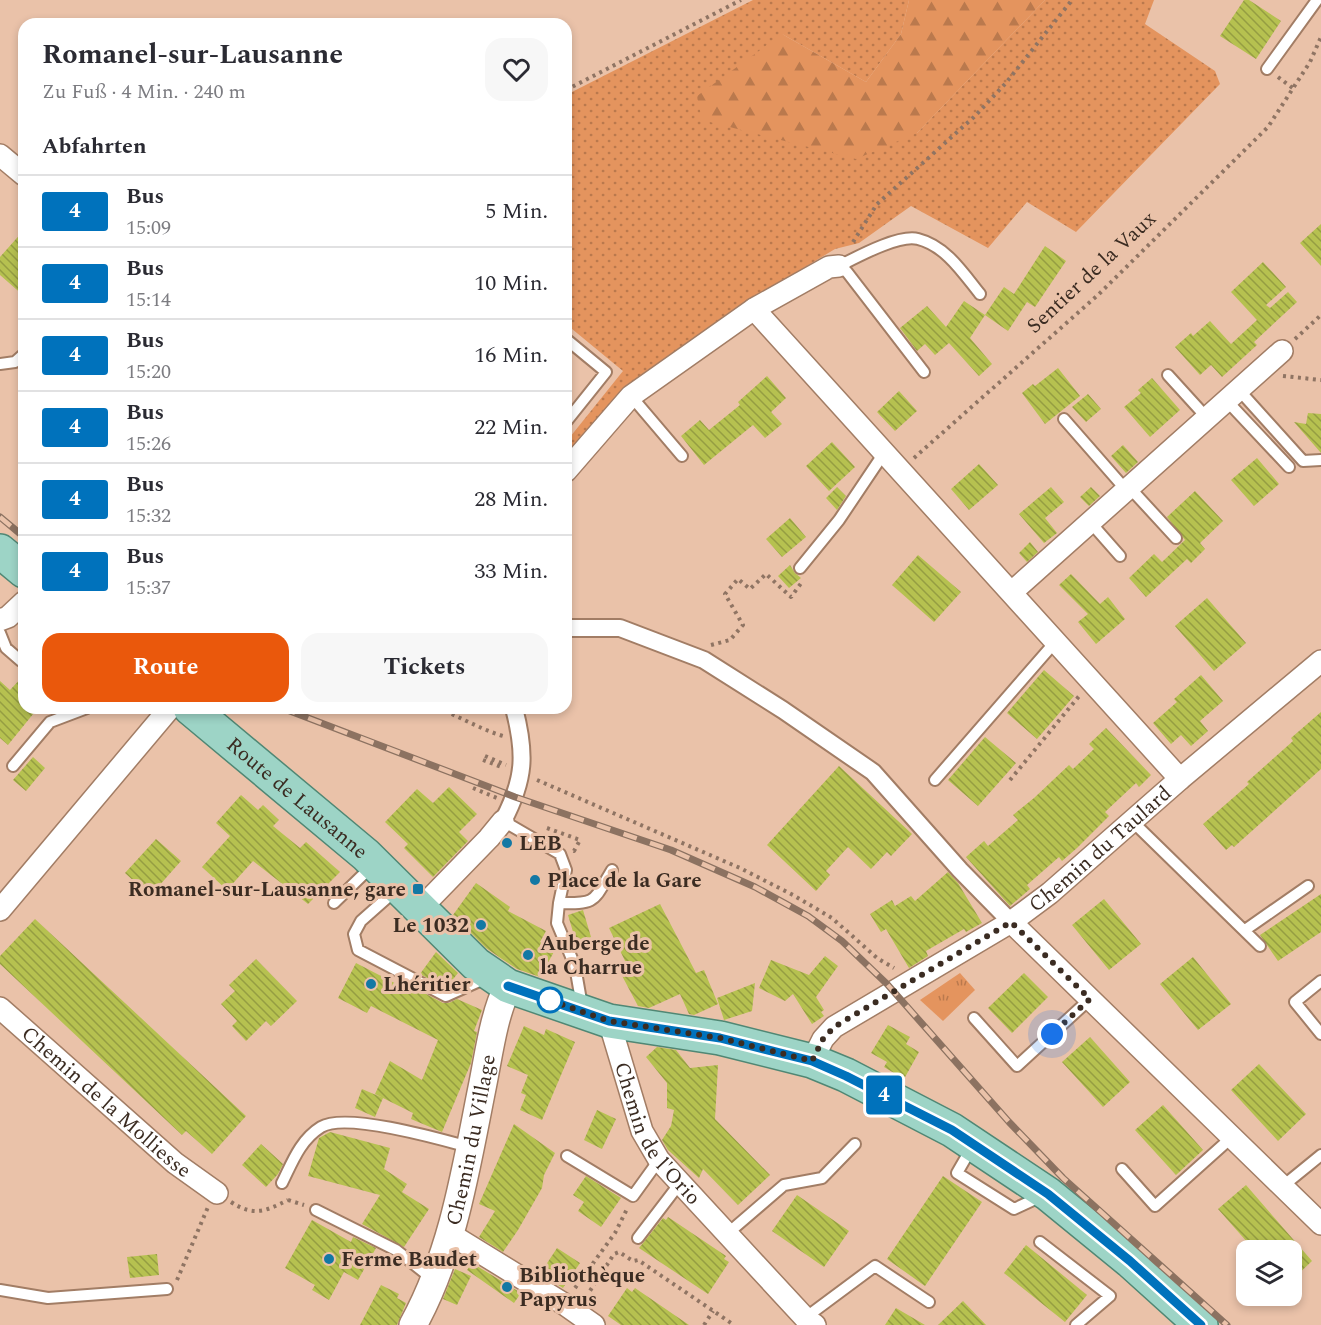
<!DOCTYPE html>
<html lang="de">
<head>
<meta charset="utf-8">
<style>
	:root { --surface:#fff; --page:#f7f7f7; --text:#2b2b33; --muted:#7c7c81; --line:#e1e1e2; --accent:#ea580c }
	body { margin:0; font-family:Spectral,serif; background:var(--page); color:var(--text); height:100vh; display:flex; flex-direction:column; font-size:22px; white-space:nowrap }
	* { box-sizing:border-box; margin:0 }
	p { font-size:20px; color:var(--muted) }
	.icon { flex:none; width:33px; height:33px; fill:none; stroke:currentColor; stroke-width:2; stroke-linecap:round; stroke-linejoin:round }
	.map { position:relative; flex:1; overflow:hidden }
	.sheet { position:absolute; left:18px; top:18px; width:554px; height:696px; display:flex; flex-direction:column; background:var(--surface); border-radius:18px; box-shadow:0 3px 9px #0003 }
	.sheet>* { flex:none }
	.badge { padding:0 12px; border-radius:4px; font-size:21px; line-height:39px }
	.buttons { position:absolute; left:1236px; top:1240px; display:grid; gap:12px }
	.buttons a { display:grid; place-items:center; width:66px; height:66px; border-radius:12px; background:var(--surface); box-shadow:0 3px 9px #0003; font-size:30px }
	.you { position:absolute; width:30px; height:30px; margin:-15px; border:4px solid #fff; border-radius:50%; background:#1a73e8; box-shadow:0 0 0 9px #1a73e833 }
	.map>.badge { position:absolute; translate:-50% -50%; box-shadow:0 0 0 3px #fff }
	h2 { padding:0 24px; font-size:22px; line-height:54px }
	.round { display:grid; place-items:center; flex:none; width:63px; height:63px; border-radius:18px; background:var(--page) }
	.summary { display:flex; align-items:center; justify-content:space-between; height:102px; padding:0 24px }
	h1 { font-size:28px; font-weight:700; line-height:45px }
	.button { display:flex; gap:12px; margin-top:auto; padding:12px 24px }
	.button a { flex:1; height:69px; border-radius:18px; background:var(--accent); color:#fff; font-size:24px; font-weight:700; line-height:69px; text-align:center }
	.button a+a { background:var(--page); color:var(--text) }
	ul { padding:0; list-style:none }
	li { display:flex; align-items:center; gap:18px; height:72px; padding:0 24px; border-top:2px solid var(--line) }
	li div { flex:1 }
	li b { display:block; font-size:22px }
	li em { font-style:normal }
	li .badge { min-width:66px; font-weight:700; text-align:center }
	.map>svg:first-child { display:block }
	.grass { fill:url(#grass-dots) }
	.forest { fill:url(#forest-firs) }
	.park { fill:url(#park-tufts) }
	.building { fill:url(#building-back-hatch) }
	.lines { fill:none; stroke-linecap:round; stroke-linejoin:round }
	.service-casing { stroke:#a27d65; stroke-width:14 }
	.pedestrian-casing { stroke:#a27d65; stroke-width:20 }
	.minor-casing { stroke:#a27d65; stroke-width:24 }
	.tertiary-casing { stroke:#a27d65; stroke-width:30 }
	.primary-casing { stroke:#508774; stroke-width:36 }
	.path { stroke:#8f7463; stroke-width:4; stroke-dasharray:3 4.5; stroke-linecap:butt }
	.service { stroke:#fff; stroke-width:10 }
	.pedestrian { stroke:#fff; stroke-width:16 }
	.minor { stroke:#fff; stroke-width:21 }
	.tertiary { stroke:#fff; stroke-width:27 }
	.primary { stroke:#9dd4c6; stroke-width:33 }
	.rail-casing { stroke:#8c7261; stroke-width:7 }
	.rail { stroke:#eac2a9; stroke-width:4.5; stroke-dasharray:14; stroke-linecap:butt }
	.line-casing { stroke:#fff; stroke-width:14 }
	.line { stroke:#0072bc; stroke-width:9 }
	.walk { stroke:#3b2c22; stroke-width:6; stroke-dasharray:0 10.8 }
	.poi-dot { fill:#1378a4; stroke:#eac2a9; stroke-width:2 }
	.stop-dot { fill:#fff; stroke:#0072bc; stroke-width:3 }
	.labels { text-anchor:middle; stroke-width:6; stroke-linejoin:round; paint-order:stroke }
	.street-label { font-size:21px; fill:#3b2c22; stroke:#eac2a9 }
	.poi-label { font-size:21px; font-weight:bold; fill:#3b2c22; stroke:#eac2a9; text-anchor:start }
</style>
</head>
<body>
<div class="map">
<svg width="1321" height="1325" viewBox="0 0 1321 1325">
	<defs>
		<pattern id="grass-dots" width="8" height="8" patternUnits="userSpaceOnUse" patternTransform="scale(1.5)"><rect width="8" height="8" fill="#e4945e"/><path d="M2 2h.1M6 6h.1" fill="none" stroke="#ba794d" stroke-width="1.8" stroke-linecap="round"/></pattern>
		<pattern id="forest-firs" width="22" height="20" patternUnits="userSpaceOnUse" patternTransform="scale(1.5)"><rect width="22" height="20" fill="#e4945e"/><path d="M5 1l3.5 6h-7zM16 11l3.5 6h-7z" fill="#ba794d"/></pattern>
		<pattern id="park-tufts" width="24" height="20" patternUnits="userSpaceOnUse" patternTransform="scale(1.5)"><rect width="24" height="20" fill="#e4945e"/><path d="M3 7l-1-3M5 7V3M7 7l1-3M15 17l-1-3M17 17v-4M19 17l1-3" fill="none" stroke="#ba794d"/></pattern>
		<pattern id="building-back-hatch" width="6" height="6" patternUnits="userSpaceOnUse" patternTransform="scale(1.5)"><rect width="6" height="6" fill="#b6c150"/><path d="M-1 5l2 2M0 0l6 6M5-1l2 2" fill="none" stroke="#959d42"/></pattern>
	</defs>
	<rect width="100%" height="100%" fill="#eac2a9"/>
	<path class="grass" d="M753,0H909L901,34L866,82L782,34L917,133L1045,0H1154L1145,24L1215,71L1220,84L1076,232L1027,202L988,248L911,206L859,243L835,249L737,308L566,468V442L623,371L566,324V95Z"/>
	<path class="forest" d="M909,0H1045L917,133L856,159L702,120L697,96L782,34L866,82L901,34Z"/>
	<path class="park" d="M960,973L975,990L943,1021L920,1000Z"/>
	<path class="building" d="M1244,0H1249L1281,21L1256,59L1220,36Z
		M1321,224V266L1300,243Z
		M24,230V296L0,275V257Z
		M1045,246L1066,261L1035,307L1027,302L1008,331L985,315L1004,287L1014,294Z
		M1263,262L1286,287L1266,305L1270,308L1288,292L1297,302L1254,342L1257,345L1222,377L1211,365L1200,375L1175,347L1191,333L1193,336L1210,321L1231,344L1257,320L1231,292Z
		M964,301L985,315L970,338L992,364L979,376L949,343L935,355L925,344L917,351L900,328L927,306L946,327Z
		M1058,368L1080,396L1045,424L1022,393L1033,384L1035,386Z
		M767,376L786,398L771,412L782,424L765,438L753,425L704,465L681,436L700,420L709,430L740,405L738,402Z
		M1152,378L1180,410L1150,437L1124,407L1141,393L1138,390Z
		M899,391L917,411L895,431L877,412Z
		M1088,394L1101,409L1086,422L1072,407Z
		M1308,413L1321,414V453L1294,422L1306,424Z
		M832,442L855,467L829,491L806,466Z
		M1123,445L1138,462L1126,473L1111,456Z
		M1257,458L1279,484L1254,506L1231,480Z
		M979,464L998,485L969,510L951,489Z
		M837,487L846,496L837,510L826,498Z
		M1051,487L1064,502L1045,518L1057,533L1044,543L1019,514Z
		M1091,487L1100,496L1089,506L1080,497Z
		M1195,491L1223,521L1200,543L1205,549L1191,563L1187,559L1146,597L1129,578L1154,554L1162,562L1185,540L1167,517Z
		M790,518L806,537L782,557L766,539Z
		M1030,542L1038,552L1027,562L1019,553Z
		M918,555L961,592L934,622L892,585Z
		M790,565L795,573L801,578L789,588L778,576Z
		M1071,574L1100,604L1108,597L1125,619L1096,644L1078,622L1088,614L1059,585Z
		M1207,598L1246,643L1214,671L1175,626Z
		M1044,670L1074,696L1037,739L1007,713Z
		M24,675V708H38L8,745L0,738V681L10,690Z
		M1201,675L1223,701L1200,721L1208,731L1191,746L1181,735L1171,744L1153,723L1177,702L1174,699Z
		M1321,712V769L1234,847L1232,845L1226,850L1203,824L1249,784L1247,782L1293,741L1291,738Z
		M1106,728L1151,775L1139,787L1136,783L1105,812L1109,816L1077,848L1062,861L1059,857L1027,885L1030,889L1010,906L966,857L984,841L988,846L1018,820L1013,815L1034,798L1069,765L1073,769L1094,749L1089,744Z
		M985,737L1016,763L978,806L948,780Z
		M33,757L45,768L26,791L13,780Z
		M839,766L912,834L891,856L887,852L871,869L848,847L826,871L830,875L816,891L767,845Z
		M449,787L477,814L459,832L468,841L433,877L404,848L408,844L385,822L417,789L433,803Z
		M241,795L258,810L263,805L279,820L273,826L300,848L306,842L340,872L308,904L253,861L227,890L202,867L230,836L216,823Z
		M156,839L181,861L150,896L125,873Z
		M948,872L958,883L982,923L966,932L964,929L926,951L928,956L909,968L886,929L881,932L870,914L892,900L895,906L911,896L915,901Z
		M476,883L510,907L508,911L546,931L540,942L555,950L540,977L517,969L502,959L486,948L453,915Z
		M1321,894V932L1278,961L1260,935Z
		M1104,899L1141,944L1109,970L1072,925Z
		M660,904L696,973L704,970L718,1004L694,1015L689,1014L680,994L649,1008L638,1006L619,970L628,967L609,928Z
		M583,910L591,937L576,942L568,915Z
		M35,919L246,1116L212,1154L186,1131L182,1135L0,964V956Z
		M436,952L458,973L446,988L420,974Z
		M825,956L838,966L816,997L824,1010L821,1012L824,1016L812,1024L793,994L785,1001L759,988L771,960L809,975Z
		M1193,957L1231,1004L1198,1030L1160,984Z
		M256,959L297,1001L271,1026L266,1021L246,1041L232,1026L237,1021L221,1004L235,991L229,985Z
		M356,963L408,990L411,986L443,1003H449L457,999L482,1010L474,1031L477,1032L471,1063L442,1132L411,1119L413,1113L375,1094L390,1061L422,1080L438,1040L371,1006L367,1013L338,998Z
		M1024,973L1048,997L1012,1033L988,1008Z
		M755,983L752,1011L724,1020L717,998Z
		M888,1025L910,1037L906,1044L919,1052L904,1079L884,1067L887,1062L871,1053Z
		M524,1026L544,1035L546,1029L575,1042L542,1120L520,1110L526,1095L521,1093L528,1075L507,1066Z
		M1090,1037L1130,1082L1103,1107L1062,1062Z
		M657,1047L676,1050L690,1068L718,1065L715,1119L770,1175L738,1205L703,1169L699,1178L668,1150L662,1140L671,1126L674,1110L667,1108V1083L646,1057Z
		M1259,1064L1306,1114L1278,1141L1231,1090Z
		M362,1089L383,1098L375,1117L355,1108Z
		M1163,1105L1203,1150L1176,1175L1135,1130Z
		M597,1110L616,1119L602,1149L584,1140Z
		M514,1124L555,1153L544,1175L542,1188L518,1230L503,1252L479,1237L495,1211L479,1204Z
		M330,1132L390,1148L384,1169L407,1184L402,1192L429,1209L404,1247L362,1224L380,1195L308,1176L319,1138Z
		M261,1144L283,1164L278,1174L266,1187L242,1165Z
		M586,1176L621,1198L601,1227L578,1211L584,1202L573,1195Z
		M943,1176L982,1202L925,1286L887,1259Z
		M1246,1185L1312,1261L1292,1280V1251H1255L1218,1209Z
		M797,1195L849,1231L824,1267L772,1231Z
		M668,1217L726,1256L724,1259L729,1262L708,1294L639,1248L663,1218L666,1220Z
		M312,1220L351,1242L353,1237L376,1248L358,1280L344,1272L329,1300L312,1290L315,1285L285,1268Z
		M1026,1245L1087,1295L1065,1322L1004,1273Z
		M557,1248L580,1263L563,1288L540,1274Z
		M157,1254L159,1275L130,1278L127,1257Z
		M472,1263L521,1293L514,1303L467,1270Z
		M455,1269L471,1276L457,1305L443,1299Z
		M381,1285L399,1294L397,1298L406,1303L397,1325H360Z
		M627,1288L632,1292L635,1288L689,1325H621L608,1316Z
		M963,1301L986,1325H938Z
		M896,1308L925,1325H885Z"/>
	<g class="lines">
		<g class="service-casing">
			<path id="service" d="M1267,69L1317,0
				M566,339L606,372L566,422
				M0,364L15,362L24,354
				M924,372L847,272L839,266C857,257 899,234 918,239C946,246 963,273 980,294
				M1168,375L1208,419
				M1239,390L1303,461L1321,460
				M631,396L682,456
				M1227,401L1289,467
				M1064,419L1127,491
				M1130,488L1176,538
				M1091,523L1120,556
				M800,568L839,520L884,453
				M0,633L6,648L21,661L24,660
				M13,766L50,722L87,708
				M935,780L1056,641
				M503,821L560,854L566,870L559,903L557,923L575,966L582,1006
				M1133,822L1260,946
				M396,890L361,921L354,934L358,950L446,996L486,978
				M334,903L373,865
				M559,903C597,904 593,902 612,870
				M1245,930L1308,886
				M1321,981L1295,1002L1321,1034
				M974,1018L1017,1066L1090,999
				M972,1147L957,1173L1014,1209L1042,1196
				M567,1156L633,1196L659,1160
				M1122,1169L1155,1206L1232,1137
				M282,1183C292,1163 300,1140 321,1127C346,1112 440,1139 469,1147
				M1283,1186L1321,1155
				M316,1210L396,1250L434,1280
				M727,1234L784,1185L822,1178L855,1144
				M638,1238L680,1183
				M1040,1242L1110,1296L1076,1325
				M0,1290L48,1298L167,1289
				M805,1318L875,1266L929,1302"/>
		</g>
		<g class="pedestrian-casing">
			<path id="pedestrian" d="M566,628H620L704,660L783,710L873,772L960,870L1011,922
				M503,821C525,779 526,754 514,708"/>
		</g>
		<g class="minor-casing">
			<g id="minor">
				<path d="M0,155L24,175"/>
				<path d="M754,309L1180,779"/>
				<path d="M566,471L631,396L754,309L829,267L839,266"/>
				<path d="M1012,592L1282,351"/>
				<path d="M0,620L8,617L24,602"/>
				<path d="M420,909L489,838L503,821"/>
				<path d="M0,910L170,708"/>
				<path d="M1011,922L1321,1224"/>
				<path id="s1" d="M0,1008L175,1163L217,1193"/>
				<path id="s2" d="M609,1021L642,1131L659,1160L805,1318L815,1325"/>
				<path id="s3" d="M812,1061L823,1039L834,1027L1011,922L1050,893L1180,779L1321,661"/>
				<path d="M450,1234L564,1304L594,1325"/>
			</g>
		</g>
		<g class="tertiary-casing">
			<g id="tertiary">
				<path id="s4" d="M413,1325C453,1253 466,1168 482,1088C489,1054 493,1017 508,986"/>
			</g>
		</g>
		<g class="primary-casing">
			<g id="primary">
				<path d="M0,551L24,571"/>
				<path id="s5" d="M190,708L366,855L476,964L508,986L609,1021L720,1038L812,1061L846,1075L952,1130L1048,1194L1130,1261L1201,1325"/>
			</g>
		</g>
		<path class="path" d="M1278,77L1294,89
			M566,90L741,0
			M853,242L877,204L974,117L1005,84L1072,0
			M1295,339L1321,315
			M1283,376L1321,380
			M914,458L1098,295L1268,127L1310,62L1321,37
			M711,645L730,640L743,625L725,594L738,579L750,589L766,574L791,597L802,582
			M438,708C460,717 480,729 503,736
			M485,756L506,765
			M483,760L504,768
			M537,780L740,868L793,895L832,918L877,958L894,968
			M1010,780L1080,695
			M473,788L497,798
			M547,828L580,840L574,851L572,850
			M288,1200L304,1205
			M231,1202C254,1217 266,1211 288,1200
			M177,1280L208,1207
			M575,1288L615,1233L628,1207
			M586,1297L614,1254L619,1252L633,1261L638,1260L734,1325
			M704,1325L713,1311"/>
		<use href="#service" class="service"/>
		<use href="#pedestrian" class="pedestrian"/>
		<use href="#minor" class="minor"/>
		<use href="#tertiary" class="tertiary"/>
		<use href="#primary" class="primary"/>
		<g class="rail-casing">
			<path id="rail" d="M0,517L24,537
				M282,708L515,797L671,850L755,887L808,916L842,941L887,984L1009,1122L1063,1178L1227,1325"/>
		</g>
		<use href="#rail" class="rail"/>
	</g>
	<g class="lines">
		<g class="line-casing">
			<path id="line" d="M508,986L609,1021L720,1038L812,1061L846,1076L952,1130L1048,1194L1130,1261L1201,1325"/>
		</g>
		<use href="#line" class="line"/>
		<path class="walk" d="M550,1000L546,999L609,1021L720,1038L812,1061L823,1039L834,1027L1011,922L1090,999L1052,1034"/>
	</g>
	<g class="poi-dot">
		<circle cx="507" cy="843" r="6"/>
		<circle cx="535" cy="880" r="6"/>
		<rect x="412" y="883" width="12" height="12" rx="3"/>
		<circle cx="481" cy="925" r="6"/>
		<circle cx="528" cy="955" r="6"/>
		<circle cx="371" cy="984" r="6"/>
		<circle cx="329" cy="1259" r="6"/>
		<circle cx="507" cy="1287" r="6"/>
	</g>
	<circle class="stop-dot" cx="550" cy="1000" r="12"/>
	<g class="labels">
		<g class="street-label">
			<text transform="translate(1091 272) rotate(-43)" y="7">Sentier de la Vaux</text>
			<text dy="7" stroke="none"><textPath href="#s5" startOffset="140">Route de Lausanne</textPath></text>
			<text dy="7" stroke="none"><textPath href="#s3" startOffset="362">Chemin du Taulard</textPath></text>
			<text dy="7" stroke="none"><textPath href="#s1" startOffset="142">Chemin de la Molliesse</textPath></text>
			<text dy="7" stroke="none"><textPath href="#s2" startOffset="124">Chemin de l'Orio</textPath></text>
			<text dy="7" stroke="none"><textPath href="#s4" startOffset="195">Chemin du Village</textPath></text>
		</g>
		<g class="poi-label">
			<text x="519" y="850">LEB</text>
			<text x="547" y="887">Place de la Gare</text>
			<text x="406" y="896" text-anchor="end">Romanel-sur-Lausanne, gare</text>
			<text x="469" y="932" text-anchor="end">Le 1032</text>
			<text x="540" y="950">Auberge de<tspan x="540" dy="24">la Charrue</tspan></text>
			<text x="383" y="991">Lhéritier</text>
			<text x="341" y="1266">Ferme Baudet</text>
			<text x="519" y="1282">Bibliothèque<tspan x="519" dy="24">Papyrus</tspan></text>
		</g>
	</g>
</svg>
<div class="buttons">
<a><svg class="icon" aria-label="layers" viewBox="0 0 24 24"><path d="M12 4l9 5-9 5-9-5zM3 14l9 5 9-5"/></svg></a>
</div>
<div class="you" style="left:1052px;top:1034px"></div>
<b class="badge" style="left:884px;top:1095px;background:#0072bc;color:#fff">4</b>
<section class="sheet">
<div class="summary"><div><h1>Romanel-sur-Lausanne</h1><p>Zu Fuß · 4 Min. · 240 m</p></div><a class="round"><svg class="icon" aria-label="heart" viewBox="0 0 24 24"><path d="M12 20l-8-8c-3-5 5-10 8-4 3-6 11-1 8 4z"/></svg></a></div>
<h2>Abfahrten</h2>
<ul>
<li><span class="badge" style="background:#0072bc;color:#fff">4</span><div><b>Bus</b><p>15:09</p></div><em>5 Min.</em></li>
<li><span class="badge" style="background:#0072bc;color:#fff">4</span><div><b>Bus</b><p>15:14</p></div><em>10 Min.</em></li>
<li><span class="badge" style="background:#0072bc;color:#fff">4</span><div><b>Bus</b><p>15:20</p></div><em>16 Min.</em></li>
<li><span class="badge" style="background:#0072bc;color:#fff">4</span><div><b>Bus</b><p>15:26</p></div><em>22 Min.</em></li>
<li><span class="badge" style="background:#0072bc;color:#fff">4</span><div><b>Bus</b><p>15:32</p></div><em>28 Min.</em></li>
<li><span class="badge" style="background:#0072bc;color:#fff">4</span><div><b>Bus</b><p>15:37</p></div><em>33 Min.</em></li>
</ul>
<div class="button"><a>Route</a><a>Tickets</a></div>
</section>
</div>
</body>
</html>
